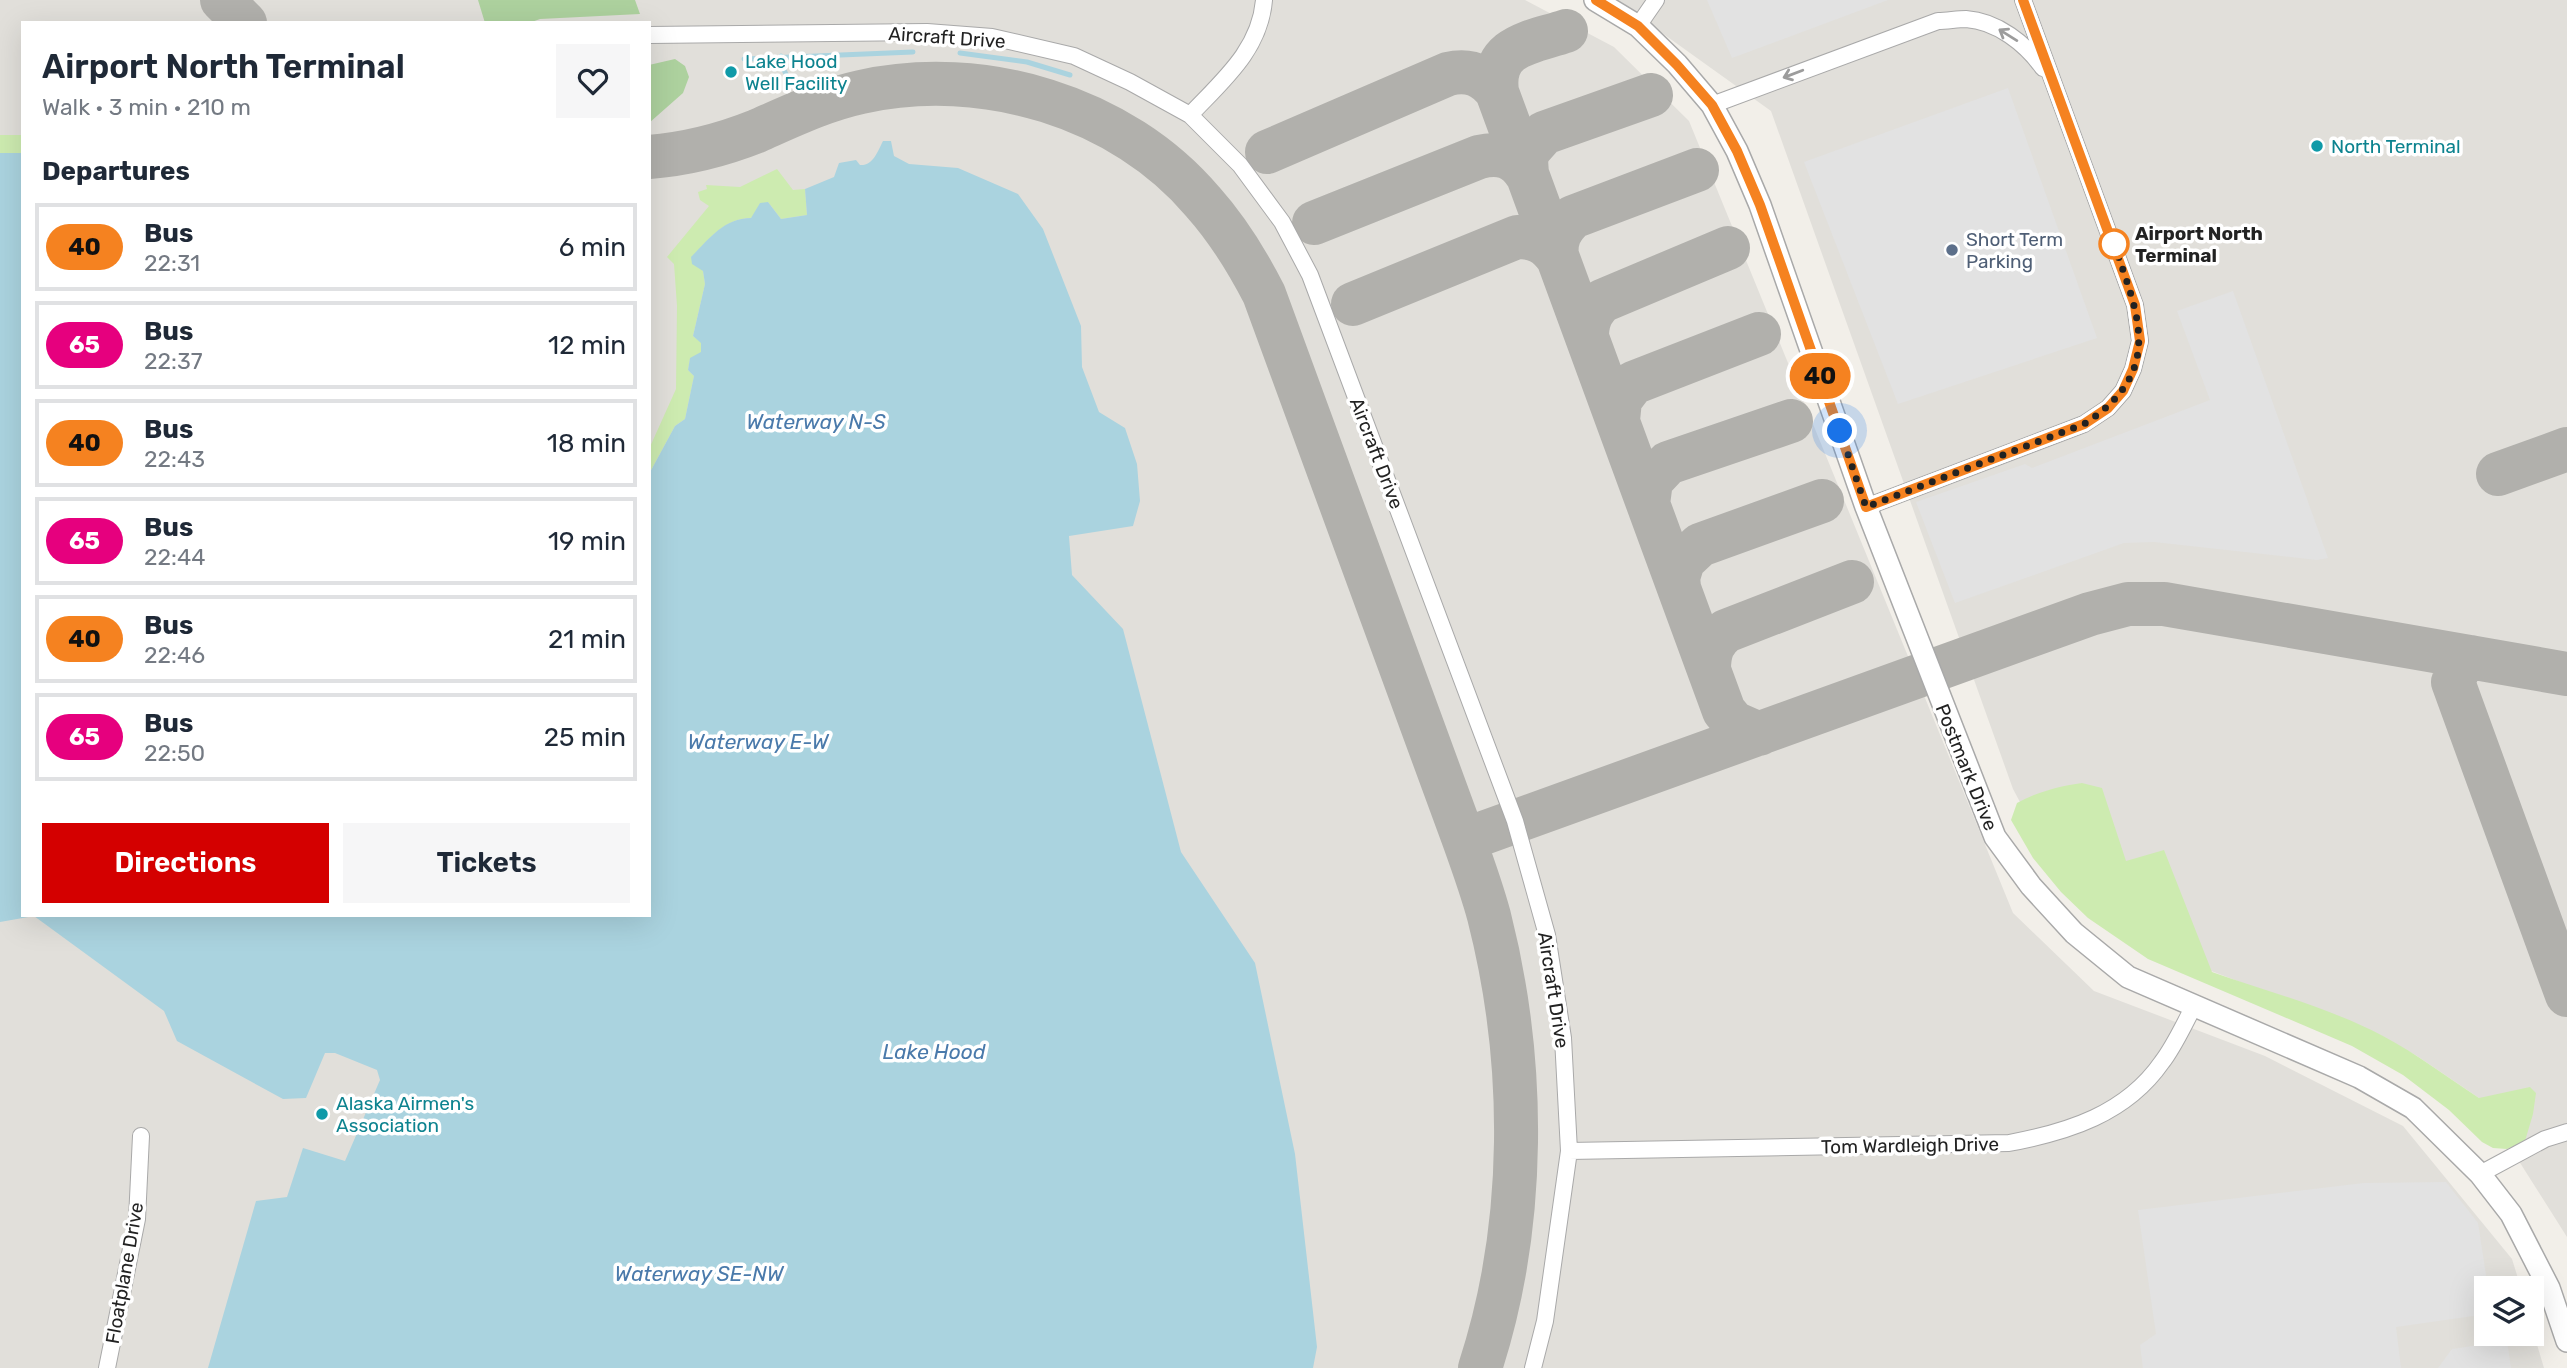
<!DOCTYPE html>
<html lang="en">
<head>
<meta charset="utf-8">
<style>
	:root { --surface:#fff; --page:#f6f6f7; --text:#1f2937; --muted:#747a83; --line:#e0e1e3; --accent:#d40000 }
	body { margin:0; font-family:Rubik,sans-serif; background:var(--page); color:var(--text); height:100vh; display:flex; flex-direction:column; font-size:26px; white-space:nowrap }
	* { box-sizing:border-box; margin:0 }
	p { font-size:23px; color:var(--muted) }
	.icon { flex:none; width:38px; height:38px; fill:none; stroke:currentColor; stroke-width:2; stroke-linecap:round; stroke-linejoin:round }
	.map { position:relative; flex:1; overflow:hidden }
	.side { position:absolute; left:21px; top:21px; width:630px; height:896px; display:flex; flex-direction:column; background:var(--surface); border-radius:0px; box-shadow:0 7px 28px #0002 }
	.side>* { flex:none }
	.badge { padding:0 14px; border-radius:23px; font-size:24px; line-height:46px }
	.buttons { position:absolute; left:2474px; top:1276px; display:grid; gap:14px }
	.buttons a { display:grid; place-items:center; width:70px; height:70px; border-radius:0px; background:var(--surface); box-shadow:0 7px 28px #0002; font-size:35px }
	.you { position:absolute; width:35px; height:35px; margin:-18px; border:5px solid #fff; border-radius:50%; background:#1a73e8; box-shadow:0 0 0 10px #1a73e833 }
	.map>.badge { position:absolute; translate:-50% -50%; box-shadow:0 0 0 4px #fff }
	h2 { padding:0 21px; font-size:26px; line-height:63px }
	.round { display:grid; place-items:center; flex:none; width:74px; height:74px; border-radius:0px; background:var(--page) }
	.summary { display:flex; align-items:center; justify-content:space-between; height:119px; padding:0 21px }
	h1 { font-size:33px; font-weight:600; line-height:52px }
	.primary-button { display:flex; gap:14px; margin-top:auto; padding:14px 21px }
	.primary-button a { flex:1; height:80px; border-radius:0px; background:var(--accent); color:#fff; font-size:28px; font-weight:600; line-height:80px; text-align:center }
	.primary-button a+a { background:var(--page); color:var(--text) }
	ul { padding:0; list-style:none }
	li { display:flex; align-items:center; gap:21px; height:88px; margin:0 14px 10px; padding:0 7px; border:4px solid var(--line); border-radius:0px }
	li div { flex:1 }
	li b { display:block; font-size:26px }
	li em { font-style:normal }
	li .badge { min-width:77px; font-weight:700; text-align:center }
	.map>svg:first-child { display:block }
	.airport { fill:#e1dfda; fill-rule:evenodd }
	.grass { fill:#cdebb0 }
	.forest { fill:#add19e }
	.parking { fill:#e2e2e2 }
	.water { fill:#aad3df }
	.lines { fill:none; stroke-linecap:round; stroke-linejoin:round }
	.stream { stroke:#aad3df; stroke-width:5 }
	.taxiway { stroke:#b1b0ac; stroke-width:44 }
	.minor-casing { stroke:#a9a9a9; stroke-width:18 }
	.tertiary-casing { stroke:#a9a9a9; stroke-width:24 }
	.minor { stroke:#fff; stroke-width:16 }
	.tertiary { stroke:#fff; stroke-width:21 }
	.oneway { stroke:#9c9c9c }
	.line-casing { stroke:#fff; stroke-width:16 }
	.line { stroke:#f58220; stroke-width:10 }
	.walk { stroke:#222; stroke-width:7; stroke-dasharray:0 12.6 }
	.culture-dot { fill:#0f9aa8; stroke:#fff; stroke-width:2.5 }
	.stop-dot { fill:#fff; stroke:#f58220; stroke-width:3.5 }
	.service-dot { fill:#5c6f8a; stroke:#fff; stroke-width:2.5 }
	.labels { text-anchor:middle; stroke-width:7; stroke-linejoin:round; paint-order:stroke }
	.street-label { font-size:19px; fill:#222; stroke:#fff }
	.culture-label { font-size:19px; fill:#0d838f; stroke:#fff; text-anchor:start }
	.stop-label { font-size:19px; font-weight:bold; fill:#222; stroke:#fff; text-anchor:start }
	.service-label { font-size:19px; fill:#4e5e75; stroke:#fff; text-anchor:start }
	.water-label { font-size:21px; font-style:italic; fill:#4a7aab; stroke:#fff }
</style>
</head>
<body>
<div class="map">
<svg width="2567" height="1368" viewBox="0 0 2567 1368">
	<rect width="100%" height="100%" fill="#f2efe9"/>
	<path class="airport" d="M0,0H1525L1614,47L1689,121L2013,913L2094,991L2265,1056L2403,1126L2512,1259L2521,1288H2487V1334H2532V1328L2544,1368H0ZM23,23H649V915H23Z
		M1616,0H2567V1237L2479,1098L2417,1056L2382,1036L2177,958L2070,895L2013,789L1771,111Z"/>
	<path class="grass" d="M0,135H23V153H0Z
		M777,169L793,190L805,189L807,215L781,219L768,202L751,218C725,218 709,239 692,257L703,271L705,284L693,336L702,343L701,353L690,359L688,370L694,376L685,419L675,426L649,474V449L676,389L677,306L674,264L667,257L709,206L700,200L698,192L707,189L706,185L740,187Z
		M2082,783L2102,788L2126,861L2164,850L2212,972C2269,992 2330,1008 2383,1036C2417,1054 2447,1077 2479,1098L2530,1087L2536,1093L2533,1114L2525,1141L2507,1149L2493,1148L2482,1142L2449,1110L2403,1075L2352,1046L2148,959L2088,918L2061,892L2033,858L2011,820L2017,803C2037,792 2060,786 2082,783Z"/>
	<path class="forest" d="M478,0H635L640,14L540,19L529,23H485Z
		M675,59L685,66L689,77L683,93L649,123V65Z"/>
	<path class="parking" d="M1707,0H1888L1732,58Z
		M2008,88L2097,338L1898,404L1804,162Z
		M2233,291L2328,558L2317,560L2154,542L2124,543L1955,603L1916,502L2025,464L2032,468L2210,400L2177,311Z
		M2446,1182L2478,1223L2488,1288L2487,1314L2396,1327L2401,1368H2143L2140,1345L2156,1334L2138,1210L2364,1183Z
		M2507,1341L2511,1368H2438L2452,1349Z"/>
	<path class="water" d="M883,141H891L894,156L909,164L958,168L1018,194L1043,229L1081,326L1082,367L1099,412L1125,428L1137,464L1140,501L1133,526L1069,536L1072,575L1123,629L1181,852L1255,963L1295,1154L1317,1347L1313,1368H208L256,1201L287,1197L303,1148L345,1161L380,1080L377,1070L335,1053H325L306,1098L283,1099L177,1041L164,1011L34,916L0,922V153H23V915H649V474L675,426L685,419L694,376L688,370L690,358L701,352V343L693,336L705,284L703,271L692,264L691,257C709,239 724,218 751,218L760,203L768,202L781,219L807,215L805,189L834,177L839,163L856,160L860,165C873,166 878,151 883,141Z"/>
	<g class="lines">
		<path class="stream" d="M960,53L1027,62L1070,75
			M781,56L782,66L789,80
			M744,59L913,52"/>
		<path class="taxiway" d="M222,0L245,23
			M1566,31C1530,43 1491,45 1497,92L1724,711L1734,723L1759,734
			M1267,152L1448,74C1469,69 1484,75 1497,92
			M649,157C686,154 722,145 757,131C791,116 824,100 861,92C982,65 1122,106 1203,202C1228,230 1247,261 1264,294L1464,840C1473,865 1482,890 1489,916C1526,1061 1527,1224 1480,1368
			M1527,175L1526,159L1529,150L1544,133L1651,95
			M1314,223L1479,157C1500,152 1515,156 1527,175
			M1557,257C1555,240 1560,229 1573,217L1697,170
			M1353,304L1517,237C1535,237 1546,242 1557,257
			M1587,337C1587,321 1591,312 1602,301L1728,248
			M1618,420L1620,400L1633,383L1759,334
			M2498,474L2567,449
			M1648,504L1651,481L1668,463L1791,421
			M1679,587L1678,578L1683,561L1700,545L1822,501
			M2471,657L2461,663L2453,682L2567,995
			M1709,669C1709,652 1713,641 1726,631L1852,582
			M1464,840L2090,614L2128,604H2164L2567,674"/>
		<g class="minor-casing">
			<path id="minor" d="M1638,26L1656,0
				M649,35L927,32L992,37L1074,56L1130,82L1190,115L1240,165L1282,222L1310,275L1515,821L1547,935L1563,1038L1569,1151L1545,1321L1533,1368
				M1712,105L1938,21C1947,21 1957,19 1966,19C1997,21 2026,44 2043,68
				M1190,115C1222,81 1260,50 1264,0
				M1866,507L2084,424L2108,408L2123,391L2133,369L2140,341L2135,305L2023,0
				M1569,1151L2009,1143C2068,1132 2126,1114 2162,1062C2175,1045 2184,1024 2194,1006
				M2480,1174L2545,1139L2567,1132
				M107,1368L137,1219L141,1136"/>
		</g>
		<g class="tertiary-casing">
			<path id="tertiary" d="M1595,0L1638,26L1677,64L1712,105L1737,151L1760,205L1866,507L1995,837L2031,886L2074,933L2128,977L2359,1077L2413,1108L2480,1174L2511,1214L2549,1288L2567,1341"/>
		</g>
		<use href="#minor" class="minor"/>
		<use href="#tertiary" class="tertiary"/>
	</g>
	<defs><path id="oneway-shaft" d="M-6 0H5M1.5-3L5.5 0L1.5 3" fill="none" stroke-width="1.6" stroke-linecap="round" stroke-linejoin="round" transform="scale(1.75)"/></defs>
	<g class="oneway">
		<use href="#oneway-shaft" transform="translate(2008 35) rotate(-148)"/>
		<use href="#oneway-shaft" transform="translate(1793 74) rotate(159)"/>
	</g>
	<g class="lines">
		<g class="line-casing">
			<path id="line" d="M1596,0L1638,26L1677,65L1712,105L1737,151L1760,205L1866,507L2084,424L2108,408L2123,391L2133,369L2140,341L2135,305L2023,0"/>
		</g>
		<use href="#line" class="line"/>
		<path class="walk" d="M1840,431L1866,507L2084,424C2166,371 2138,315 2114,244"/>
	</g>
	<g class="culture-dot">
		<circle cx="731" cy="72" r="7"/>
		<circle cx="2317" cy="146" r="7"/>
		<circle cx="322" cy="1114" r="7"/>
	</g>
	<circle class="stop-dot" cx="2114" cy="244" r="14"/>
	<circle class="service-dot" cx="1952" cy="250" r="7"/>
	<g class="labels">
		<g class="street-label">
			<text transform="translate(947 37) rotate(4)" y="7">Aircraft Drive</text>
			<text transform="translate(1377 453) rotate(69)" y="7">Aircraft Drive</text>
			<text transform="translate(1967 767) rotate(68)" y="7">Postmark Drive</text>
			<text transform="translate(1554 990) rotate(81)" y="7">Aircraft Drive</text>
			<text transform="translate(1910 1145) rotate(-1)" y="7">Tom Wardleigh Drive</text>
			<text transform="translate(124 1273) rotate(-80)" y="7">Floatplane Drive</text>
		</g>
		<g class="culture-label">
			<text x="745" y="68">Lake Hood<tspan x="745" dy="22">Well Facility</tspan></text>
			<text x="2331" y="153">North Terminal</text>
			<text x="336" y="1110">Alaska Airmen's<tspan x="336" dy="22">Association</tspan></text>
		</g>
		<g class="stop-label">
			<text x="2135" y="240">Airport North<tspan x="2135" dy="22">Terminal</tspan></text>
		</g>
		<g class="service-label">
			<text x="1966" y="246">Short Term<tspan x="1966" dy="22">Parking</tspan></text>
		</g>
		<g class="water-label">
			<text x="816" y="429">Waterway N-S</text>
			<text x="758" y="749">Waterway E-W</text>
			<text x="934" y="1059">Lake Hood</text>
			<text x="699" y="1281">Waterway SE-NW</text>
		</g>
	</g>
</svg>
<div class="buttons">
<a><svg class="icon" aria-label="layers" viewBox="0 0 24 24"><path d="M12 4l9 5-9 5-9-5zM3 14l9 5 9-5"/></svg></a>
</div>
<div class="you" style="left:1840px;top:431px"></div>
<b class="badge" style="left:1820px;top:376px;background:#f58220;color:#111">40</b>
<section class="side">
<div class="summary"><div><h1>Airport North Terminal</h1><p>Walk · 3 min · 210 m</p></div><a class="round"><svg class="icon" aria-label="heart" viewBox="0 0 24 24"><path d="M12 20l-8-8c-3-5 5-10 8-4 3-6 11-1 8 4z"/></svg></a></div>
<h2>Departures</h2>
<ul>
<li><span class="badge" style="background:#f58220;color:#111">40</span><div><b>Bus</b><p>22:31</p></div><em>6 min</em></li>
<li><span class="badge" style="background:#e6007e;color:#fff">65</span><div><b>Bus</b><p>22:37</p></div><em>12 min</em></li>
<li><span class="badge" style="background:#f58220;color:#111">40</span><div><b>Bus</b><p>22:43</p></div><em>18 min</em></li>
<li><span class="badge" style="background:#e6007e;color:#fff">65</span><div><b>Bus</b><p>22:44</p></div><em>19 min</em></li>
<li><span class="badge" style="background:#f58220;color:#111">40</span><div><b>Bus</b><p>22:46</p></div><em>21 min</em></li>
<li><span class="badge" style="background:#e6007e;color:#fff">65</span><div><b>Bus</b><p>22:50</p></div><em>25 min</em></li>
</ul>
<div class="primary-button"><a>Directions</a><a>Tickets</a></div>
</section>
</div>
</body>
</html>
